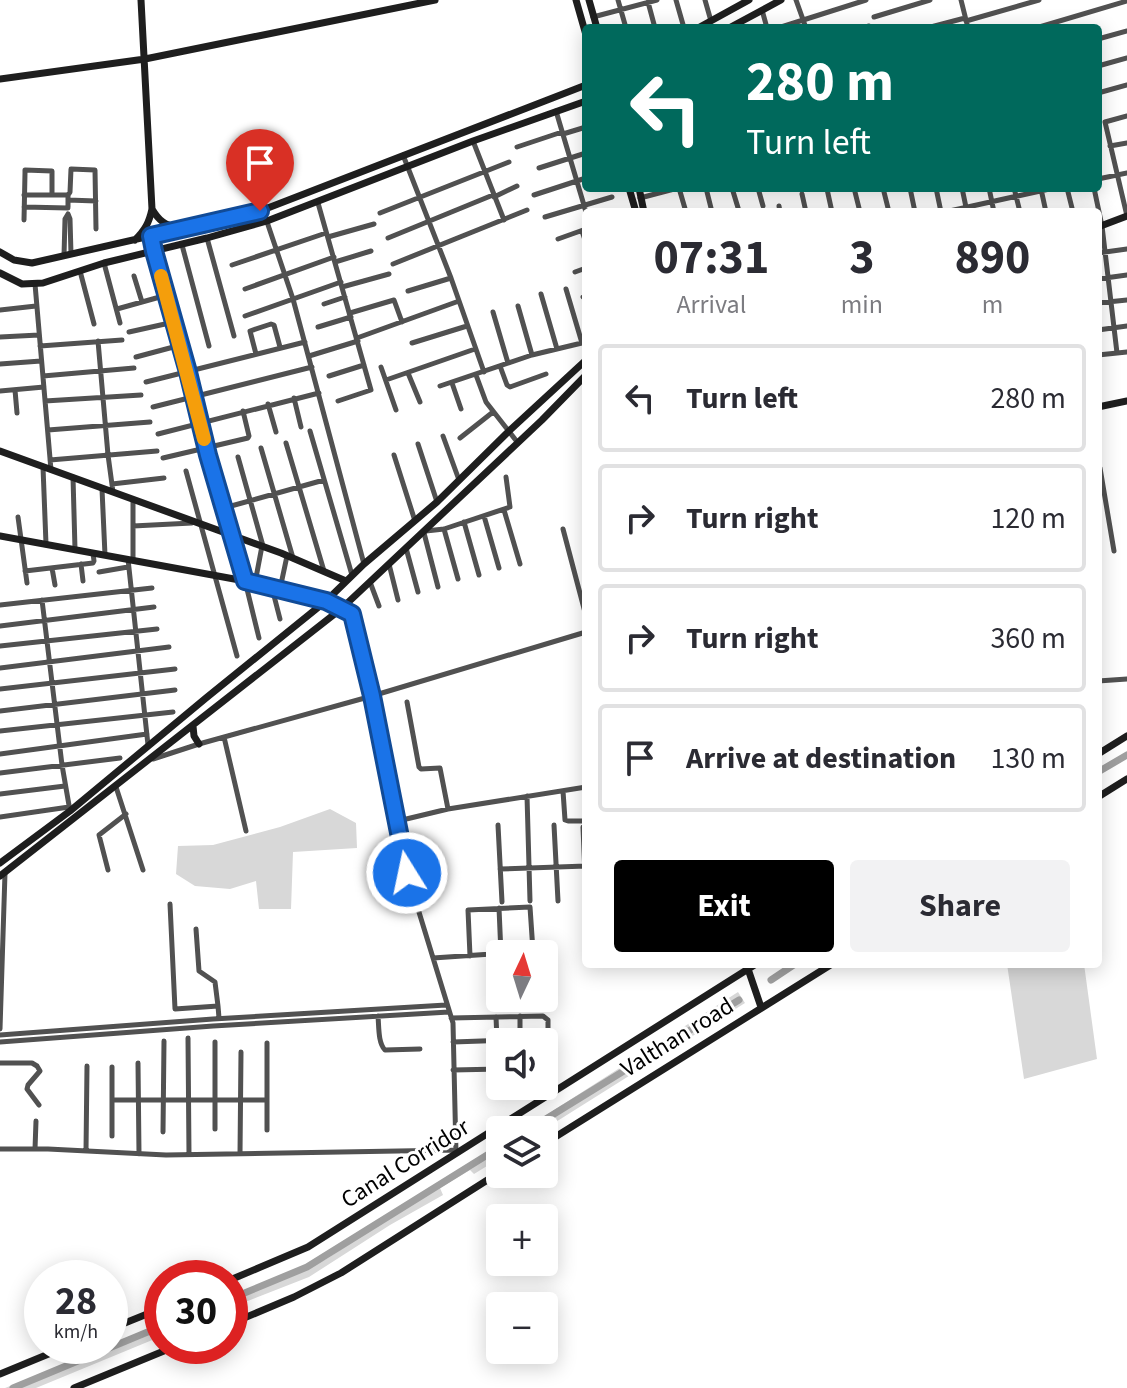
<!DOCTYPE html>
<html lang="en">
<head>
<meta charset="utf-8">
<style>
  body { margin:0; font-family:"Source Sans 3",sans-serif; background:#f2f2f3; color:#2b2b33; height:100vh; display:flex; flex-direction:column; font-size:30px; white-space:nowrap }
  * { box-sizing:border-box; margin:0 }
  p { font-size:26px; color:#7c7c81 }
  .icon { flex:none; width:44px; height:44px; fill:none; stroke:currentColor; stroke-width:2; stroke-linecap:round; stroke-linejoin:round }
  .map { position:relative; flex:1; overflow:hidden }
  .drawer { position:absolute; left:582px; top:208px; width:520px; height:760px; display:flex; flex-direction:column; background:#fff; border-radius:8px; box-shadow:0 4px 20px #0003 }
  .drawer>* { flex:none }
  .top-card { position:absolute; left:582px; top:24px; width:520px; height:168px; border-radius:8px; box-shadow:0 4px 20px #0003; background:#00695c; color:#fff; overflow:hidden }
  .needle { width:52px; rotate:4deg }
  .fabs { position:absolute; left:486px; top:940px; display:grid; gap:16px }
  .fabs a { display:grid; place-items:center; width:72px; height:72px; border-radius:8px; background:#fff; box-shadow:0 4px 20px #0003; font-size:40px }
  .speed { position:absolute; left:24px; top:1260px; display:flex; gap:16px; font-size:40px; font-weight:700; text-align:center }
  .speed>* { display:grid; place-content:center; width:104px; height:104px; border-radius:50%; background:#fff; box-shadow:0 4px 20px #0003; line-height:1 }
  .speed small { font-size:20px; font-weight:400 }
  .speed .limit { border:12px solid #d22; background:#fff; color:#111 }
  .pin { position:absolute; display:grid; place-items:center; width:68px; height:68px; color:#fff; margin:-82px -34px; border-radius:50% 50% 50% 0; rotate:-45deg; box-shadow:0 0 8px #0007 }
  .pin .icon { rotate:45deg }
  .me { position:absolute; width:88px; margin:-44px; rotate:350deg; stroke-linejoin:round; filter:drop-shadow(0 0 6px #0008) }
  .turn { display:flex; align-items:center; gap:28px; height:168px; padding:0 32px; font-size:36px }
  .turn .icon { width:104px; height:104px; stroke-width:2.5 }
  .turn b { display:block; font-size:56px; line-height:68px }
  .eta { display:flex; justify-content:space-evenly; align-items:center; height:136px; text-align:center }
  .eta b { font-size:48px; font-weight:700; line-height:56px }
  .button { display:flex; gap:16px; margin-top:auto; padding:16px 32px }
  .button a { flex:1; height:92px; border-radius:8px; background:#000; color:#fff; font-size:32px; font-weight:700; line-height:92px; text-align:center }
  .button a+a { background:#f2f2f3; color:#2b2b33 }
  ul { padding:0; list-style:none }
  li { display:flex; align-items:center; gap:24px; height:108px; margin:0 16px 12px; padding:0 16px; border:4px solid #e1e1e2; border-radius:8px }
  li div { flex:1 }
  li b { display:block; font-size:30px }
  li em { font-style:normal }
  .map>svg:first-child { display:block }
</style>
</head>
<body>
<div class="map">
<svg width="1127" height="1388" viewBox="0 0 1127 1388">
  <rect width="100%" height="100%" fill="#fff"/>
  <path fill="#d8d8d8" d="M330 809 356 823 357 848 293 852 291 909H259L256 881 230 889 195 886 176 874 178 846 213 845 280 827Z
    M1007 964H1084L1097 1059 1024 1079Z
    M738 992 745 1003 543 1130H523Z
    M500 1145V1158L474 1174 470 1170 440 1188 443 1195 390 1225 309 1277 230 1308V1300L308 1269 328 1258Z
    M162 1326V1336L36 1388H5Z"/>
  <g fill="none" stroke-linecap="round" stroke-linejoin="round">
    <path stroke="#9f9f9f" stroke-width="7" d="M1098 772 1127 755
      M771 980 795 964
      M528 1130 739 1000
      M230 1299 307 1267 500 1147
      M13 1388 162 1326"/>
    <path stroke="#515151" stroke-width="5" d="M618 0 626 28
      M676 0 684 28
      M705 0 711 21
      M796 0 806 28
      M961 0 968 28
      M648 2 655 28
      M762 10 767 28
      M593 17 657 0
      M874 17 930 0
      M966 21 1039 0
      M778 28 866 0
      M862 28 869 26
      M927 28 965 18
      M1036 28 1127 1
      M1098 39 1127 31
      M1098 66 1127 58
      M1098 93 1127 85
      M556 111 586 212
      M563 134 586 127
      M473 141 504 220
      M1110 146 1127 143
      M517 147 562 132
      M403 155 451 278 484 372
      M539 168 586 153
      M1098 179 1127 173
      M679 188 686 212
      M706 188 712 212
      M732 188 739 211
      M758 188 763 206
      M854 188 860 212
      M883 188 889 212
      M910 188 915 212
      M936 188 941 212
      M962 188 967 212
      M989 188 994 212
      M1014 188 1020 212
      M1067 188 1073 212
      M1094 188 1102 226 1117 353
      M827 189 832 212
      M1041 189 1046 212
      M802 194 806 212
      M52 195H68V207
      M68 195 70 192 71 169 95 170 96 229
      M534 195 586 178
      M494 197 517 186
      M640 198 678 188
      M68 200 96 201
      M318 203 371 390 338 401
      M779 206 780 212
      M24 207 68 208
      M263 210 293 299 364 564
      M754 211V212
      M945 212 1054 188
      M380 213 509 162
      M1127 216 1105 122 1127 116
      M545 217 612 197
      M24 220 25 173V170L52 171V195H24
      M582 231 586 243
      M151 236 208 455 245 581 259 638
      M328 237 374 224
      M207 238 234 336
      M388 238 493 195
      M558 239 586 229
      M182 245 209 346
      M1098 253 1127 249
      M64 256 65 219 68 214 70 219 71 254
      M335 262 371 251
      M104 263 120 323
      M393 264 527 210
      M232 265 326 233
      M80 271 94 324
      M575 272 586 268
      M134 276 142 302
      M1098 279 1127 275
      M35 284 51 470
      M342 287 389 274
      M245 289 334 257
      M566 289 582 343
      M408 291 451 278
      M541 294 557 349
      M583 297 586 296
      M1098 303 1127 300
      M324 304 345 297
      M518 306 532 355
      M117 309 167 295
      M0 310 36 306
      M493 312 508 363
      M350 313 394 300 402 322
      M245 316 341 282
      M318 327 351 317
      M1098 330 1127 326
      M129 332 174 322
      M0 337 39 335
      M357 338 459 301
      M98 341 108 455 113 492
      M412 343 467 326
      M40 346 122 340
      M256 354 250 331 271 324 274 325 280 347
      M1098 355 1127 352
      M309 356 358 341
      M136 357 181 345
      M0 364 41 361
      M500 366 507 385 510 387 546 374
      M381 367 396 410
      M408 373 420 402
      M476 375 486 402 518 443
      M43 376 134 368
      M329 376 364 365
      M386 380 475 349
      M146 382 305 342
      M452 383 461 409
      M440 386 532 355 586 342
      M15 390 17 413
      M0 391 44 387
      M294 398 301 427
      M45 401 141 395
      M268 404 276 432
      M153 407 312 367
      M48 430 150 422
      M310 431 352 575
      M158 434 319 393
      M443 436 459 480
      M460 438 493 412
      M286 443 324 571
      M418 444 437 502
      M261 448 293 558
      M394 455 415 521
      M238 457 263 546
      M163 458 248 438 249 436 243 411
      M50 460 157 451
      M43 467 46 544
      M1100 468 1114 551
      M186 471 237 656
      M73 477 75 549
      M112 484 164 478
      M102 489 105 555
      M133 500V560
      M224 508 324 480
      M504 510 520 564
      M484 516 499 568
      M18 517 27 583
      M464 522 479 575
      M133 526 192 523
      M444 529 458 579
      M563 529 586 616
      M426 531 444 529 510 507 506 477
      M424 533 438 587
      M406 548 418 592
      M128 559 148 745
      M81 564 83 581
      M389 564 398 600
      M52 568 55 585
      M25 571 93 563 94 561 93 553
      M99 572 128 567
      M370 582 379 606
      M255 583 262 546
      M272 588 280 619
      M280 589 287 556
      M42 600 62 765 70 811
      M0 605 152 588
      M341 609 352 614 372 696 407 873 453 1023 456 1153
      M0 626 154 607
      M0 646 157 629
      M0 668 169 647
      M1098 681 1127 679
      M0 689 175 669
      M407 702 419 767 421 769 440 768 448 809
      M0 711 175 690
      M0 731 173 712
      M224 737 246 831
      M0 754 147 734
      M153 759 199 744 372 696 586 632
      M0 773 120 758
      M116 787 143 870
      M563 791 565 820 568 821H586
      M0 794 65 786
      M527 796 530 901
      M0 817 69 807
      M398 821 448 809 586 787
      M498 825 502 902
      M554 825 558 901
      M583 827 586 899
      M500 869 586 866
      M108 870 99 835 126 814
      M170 904 175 1009 218 1006 219 1018
      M499 908 501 954
      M196 929 199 971 215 982 218 1006
      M470 956 468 910 530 907 533 951
      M433 958 548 950
      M378 1016C379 1027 378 1043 385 1050L420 1049
      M520 1016V1039
      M496 1017 497 1040
      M451 1018 543 1016 548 1020V1034L542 1039 453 1042
      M0 1029 5 873
      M0 1035 213 1019 446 1005
      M188 1038 189 1155
      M0 1042 213 1026 449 1012
      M267 1043V1130
      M0 1063H32L37 1066 40 1071 28 1085 27 1089 39 1105
      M138 1063 139 1154
      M453 1070 500 1069
      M112 1100H267
      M215 1129V1042
      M163 1132 164 1041
      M112 1136V1067
      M0 1149H48L166 1155 456 1150
      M35 1149 36 1121
      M86 1151 87 1066
      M240 1154 241 1052"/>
    <path stroke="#1e1e1e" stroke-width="7" d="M576 0 586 35
      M589 0 597 28
      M698 28 749 0
      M729 28 781 0
      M0 79 145 59 435 0
      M629 188 636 212
      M639 188 644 212
      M152 209C159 221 165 225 178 228
      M1098 227 1127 216
      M135 240C145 230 149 223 152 209L141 0
      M0 252 14 260 32 263 260 211 586 85
      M0 273 22 284 43 283 104 263 207 238 267 221 473 141 586 101
      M1098 407 1127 401
      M0 451 281 553 346 581
      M0 536 245 581 326 601 341 609
      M193 726 194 736 199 744
      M1098 754 1127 736
      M1098 797 1127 779
      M0 863 70 811 206 698 326 601 364 564 437 502 509 431 586 360
      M0 876 341 609 542 420 586 375
      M747 966 761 1007
      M544 1144 832 964
      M230 1280 308 1247 756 964
      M230 1324 294 1297 341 1273 500 1172
      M110 1329 162 1308
      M0 1374 68 1346
      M74 1388 176 1346"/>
  </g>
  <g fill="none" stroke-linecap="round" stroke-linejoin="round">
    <defs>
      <path id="route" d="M260 211 151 236 154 251 188 372 208 455 245 581 326 601 352 614 372 696 407 873"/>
    </defs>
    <use href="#route" stroke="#114b97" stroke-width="20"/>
    <use href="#route" stroke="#1a73e8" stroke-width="14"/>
    <path stroke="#f59e0b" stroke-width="14" d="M161 276 204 439"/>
  </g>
  <g text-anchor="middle" stroke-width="6" stroke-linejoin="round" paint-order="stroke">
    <g font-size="24" fill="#000" stroke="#fff">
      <text transform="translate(677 1037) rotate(-32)" y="8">Valthan road</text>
      <text transform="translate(405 1163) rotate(-32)" y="8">Canal Corridor</text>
    </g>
  </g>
</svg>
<div class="fabs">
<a><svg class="needle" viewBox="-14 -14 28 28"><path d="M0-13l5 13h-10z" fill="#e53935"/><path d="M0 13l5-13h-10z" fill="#7c7c81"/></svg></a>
<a><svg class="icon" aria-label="sound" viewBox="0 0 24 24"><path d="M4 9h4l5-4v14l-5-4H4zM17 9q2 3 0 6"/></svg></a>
<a><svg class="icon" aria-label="layers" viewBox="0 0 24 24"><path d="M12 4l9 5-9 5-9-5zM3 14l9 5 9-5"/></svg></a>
<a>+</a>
<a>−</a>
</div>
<div class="speed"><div>28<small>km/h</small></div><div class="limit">30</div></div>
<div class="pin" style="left:260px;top:211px;background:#d93025"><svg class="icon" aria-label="arrive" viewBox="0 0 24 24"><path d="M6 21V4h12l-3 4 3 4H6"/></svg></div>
<svg class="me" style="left:407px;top:873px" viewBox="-20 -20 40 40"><circle r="17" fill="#1a73e8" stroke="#fff" stroke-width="3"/><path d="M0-11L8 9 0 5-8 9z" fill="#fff"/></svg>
<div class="top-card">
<div class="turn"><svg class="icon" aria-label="left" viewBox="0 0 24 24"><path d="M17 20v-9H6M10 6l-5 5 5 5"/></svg><div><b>280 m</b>Turn left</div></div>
</div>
<section class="drawer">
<div class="eta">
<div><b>07:31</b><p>Arrival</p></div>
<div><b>3</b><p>min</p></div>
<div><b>890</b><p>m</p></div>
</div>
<ul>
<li><svg class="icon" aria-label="left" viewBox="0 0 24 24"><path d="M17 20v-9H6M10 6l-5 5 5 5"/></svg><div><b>Turn left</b></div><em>280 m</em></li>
<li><svg class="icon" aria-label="right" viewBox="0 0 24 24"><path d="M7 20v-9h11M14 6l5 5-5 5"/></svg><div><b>Turn right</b></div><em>120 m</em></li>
<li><svg class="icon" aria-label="right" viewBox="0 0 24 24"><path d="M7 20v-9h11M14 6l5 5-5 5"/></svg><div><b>Turn right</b></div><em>360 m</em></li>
<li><svg class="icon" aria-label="arrive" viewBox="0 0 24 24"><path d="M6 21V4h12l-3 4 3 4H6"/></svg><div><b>Arrive at destination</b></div><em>130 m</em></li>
</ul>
<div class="button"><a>Exit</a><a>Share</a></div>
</section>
</div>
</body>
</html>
